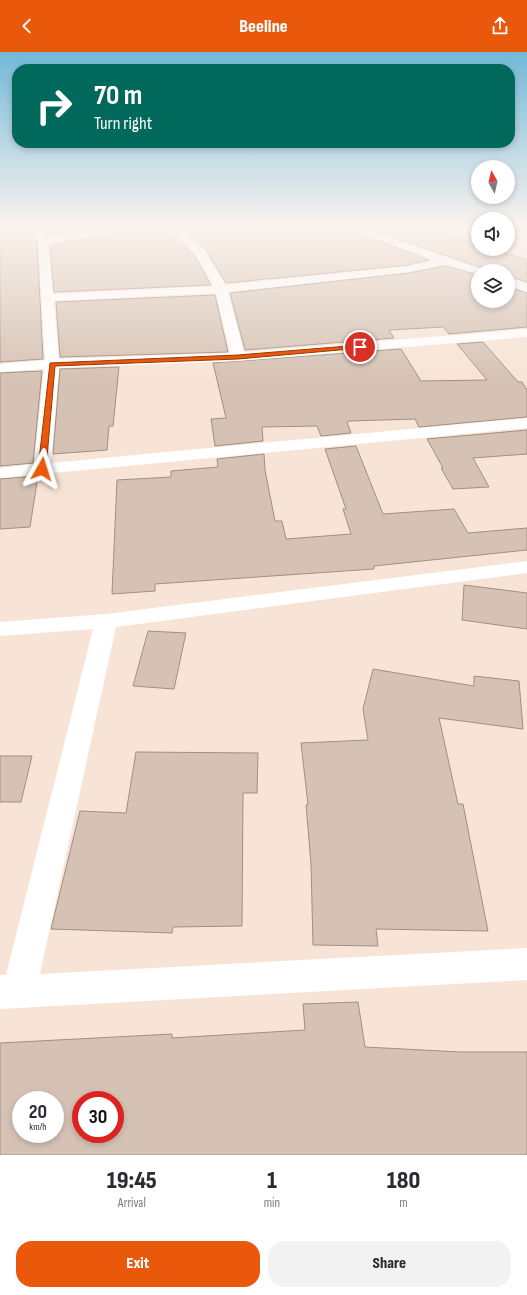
<!DOCTYPE html>
<html lang="en">
<head>
<meta charset="utf-8">
<style>
  body { margin:0; font-family:"Sofia Sans Condensed",sans-serif; background:#f2f2f3; color:#2b2b33; height:100vh; display:flex; flex-direction:column; font-size:15px; white-space:nowrap }
  * { box-sizing:border-box; margin:0 }
  p { font-size:13px; color:#7c7c81 }
  .icon { flex:none; width:22px; height:22px; fill:none; stroke:currentColor; stroke-width:2; stroke-linecap:round; stroke-linejoin:round }
  .map { position:relative; height:1103px; overflow:hidden }
  .panel { display:flex; flex-direction:column; background:#fff; flex:1 }
  .panel>* { flex:none }
  .banner { position:absolute; left:12px; top:12px; width:503px; height:84px; border-radius:16px; box-shadow:0 2px 6px #0003; background:#00695c; color:#fff; overflow:hidden }
  .needle { width:26px; rotate:352deg }
  .fabs { position:absolute; left:471px; top:108px; display:grid; gap:8px }
  .fabs a { display:grid; place-items:center; width:44px; height:44px; border-radius:50%; background:#fff; box-shadow:0 2px 6px #0003; font-size:20px }
  .speed { position:absolute; left:12px; top:1039px; display:flex; gap:8px; font-size:20px; font-weight:700; text-align:center }
  .speed>* { display:grid; place-content:center; width:52px; height:52px; border-radius:50%; background:#fff; box-shadow:0 2px 6px #0003; line-height:1 }
  .speed small { font-size:10px; font-weight:400 }
  .speed .limit { border:6px solid #d22; background:#fff; color:#111 }
  .pin { position:absolute; display:grid; place-items:center; width:34px; height:34px; color:#fff; margin:-17px; border:2px solid #fff; border-radius:50%; box-shadow:0 1px 4px #0007 }
  .me { position:absolute; width:44px; margin:-22px; rotate:6deg; stroke-linejoin:round; filter:drop-shadow(0 0 3px #0008) }
  .turn { display:flex; align-items:center; gap:14px; height:84px; padding:0 16px; font-size:18px }
  .turn .icon { width:52px; height:52px; stroke-width:2.5 }
  .turn b { display:block; font-size:28px; line-height:34px }
  .eta { display:flex; justify-content:space-evenly; align-items:center; height:68px; text-align:center }
  .eta b { font-size:24px; font-weight:800; line-height:28px }
  .action { display:flex; gap:8px; margin-top:auto; padding:8px 16px }
  .action a { flex:1; height:46px; border-radius:16px; background:#ea580c; color:#fff; font-size:16px; font-weight:800; line-height:46px; text-align:center }
  .action a+a { background:#f2f2f3; color:#2b2b33 }
  header { display:flex; justify-content:space-between; align-items:center; height:52px; padding:0 16px; background:#ea580c; color:#fff; font-size:18px; font-weight:800 }
  .map>svg:first-child { display:block }
</style>
</head>
<body>
<header><svg class="icon" aria-label="back" viewBox="0 0 24 24"><path d="M15 5l-7 7 7 7"/></svg>Beeline<svg class="icon" aria-label="share" viewBox="0 0 24 24"><path d="M12 15V3M7 8l5-5 5 5M5 13v7h14v-7"/></svg></header>
<div class="map">
<svg width="527" height="1103" viewBox="0 0 527 1103">
  <rect width="100%" height="100%" fill="#f7e4d6"/>
  <path fill="#d5c2b4" stroke="#a08f82" fill-rule="evenodd" d="M0 173H29L37 190 43 307 0 310Z
    M42 173H109L47 184Z
    M143 173H164L195 204 211 233 54 240 50 193 137 177Z
    M178 173H336L429 208 409 213 226 231 206 198Z
    M357 173H417L478 193V197H492L527 208V230L508 224V219H486L482 216Z
    M445 214 478 223V249H508V235L527 241V275L449 282 443 275 389 278 394 286 245 298 230 241 409 221Z
    M215 243 228 300 60 305 56 250Z
    M483 290 518 330H522L527 338V365L419 375 415 367 350 369 347 370 351 381 321 384 317 374 262 375 263 389 215 394 211 367 226 366 213 311 401 297 421 329 487 328 457 292Z
    M119 315 113 374H109L107 398 53 402 60 317Z
    M42 319 33 411 0 414V321Z
    M527 378V402L473 406 489 435 453 437 441 416H443L427 387Z
    M356 394 383 462 454 457 468 481 527 476V498L374 514V517L155 532V539L112 542 117 428 171 425V419L218 415 217 407 264 402 265 418 275 469H282L286 487 351 482 343 457H346L325 397Z
    M38 424 30 475 0 477V427Z
    M464 533 527 541V577L462 568Z
    M148 579 186 581 174 637 133 634Z
    M373 617 474 634V624L519 629 523 677 439 666 458 752H463L488 879 376 877 378 894 313 893 311 812 306 753H308L301 691 368 688 363 657Z
    M136 700 258 701 257 741H243L242 874 173 875 172 881 51 877 80 759 126 761Z
    M0 704H32L21 750H0Z
    M358 950 365 995 461 1000H527V1103H0V991L172 982V986L305 978 303 952ZM21 1048H55V1082H21ZM81 1048H115V1082H81Z"/>
  <g fill="none" stroke-linecap="round" stroke-linejoin="round">
    <path fill="#fff" fill-rule="evenodd" d="M30 173H40L46 186 119 173H142L137 176 48 192 53 242 213 234 196 203 165 173H176L205 199 225 233 409 214 434 208 337 173H352L482 217 484 219H478V222L445 212 409 220 228 240 244 300 527 277V285L238 309 59 316 51 411 527 366V376L0 426V416L34 412 44 317 0 320V312L45 308 38 190ZM216 241 230 301 59 307 54 249Z
      M508 225 527 232V240L508 233Z
      M527 509V521L116 575 40 922 527 896V928L0 957V923H6L93 577 0 584V570L106 562Z"/>
  </g>
  <linearGradient id="sky" x2="0" y2="1"><stop stop-color="#73b8d8"/><stop offset="0.53" stop-color="#fbf3ed"/><stop offset="1" stop-color="#fbf3ed" stop-opacity="0"/></linearGradient>
  <rect width="527" height="328" fill="url(#sky)"/>
  <path fill="#ea580c" stroke="#983908" d="M360 293 362 296 238 307 55 314 46 417 42 420 38 417 50 311 238 303Z"/>
</svg>
<div class="fabs">
<a><svg class="needle" viewBox="-14 -14 28 28"><path d="M0-13l5 13h-10z" fill="#e53935"/><path d="M0 13l5-13h-10z" fill="#7c7c81"/></svg></a>
<a><svg class="icon" aria-label="sound" viewBox="0 0 24 24"><path d="M4 9h4l5-4v14l-5-4H4zM17 9q2 3 0 6"/></svg></a>
<a><svg class="icon" aria-label="layers" viewBox="0 0 24 24"><path d="M12 4l9 5-9 5-9-5zM3 14l9 5 9-5"/></svg></a>
</div>
<div class="speed"><div>20<small>km/h</small></div><div class="limit">30</div></div>
<div class="pin" style="left:360px;top:295px;background:#d93025"><svg class="icon" aria-label="arrive" viewBox="0 0 24 24"><path d="M6 21V4h12l-3 4 3 4H6"/></svg></div>
<svg class="me" style="left:42px;top:417px" viewBox="-20 -20 40 40"><path d="M0-17L14 15 0 8-14 15z" fill="#ea580c" stroke="#fff" stroke-width="4"/></svg>
<div class="banner">
<div class="turn"><svg class="icon" aria-label="right" viewBox="0 0 24 24"><path d="M7 20v-9h11M14 6l5 5-5 5"/></svg><div><b>70 m</b>Turn right</div></div>
</div>
</div>
<section class="panel">
<div class="eta">
<div><b>19:45</b><p>Arrival</p></div>
<div><b>1</b><p>min</p></div>
<div><b>180</b><p>m</p></div>
</div>
<div class="action"><a>Exit</a><a>Share</a></div>
</section>
</body>
</html>
